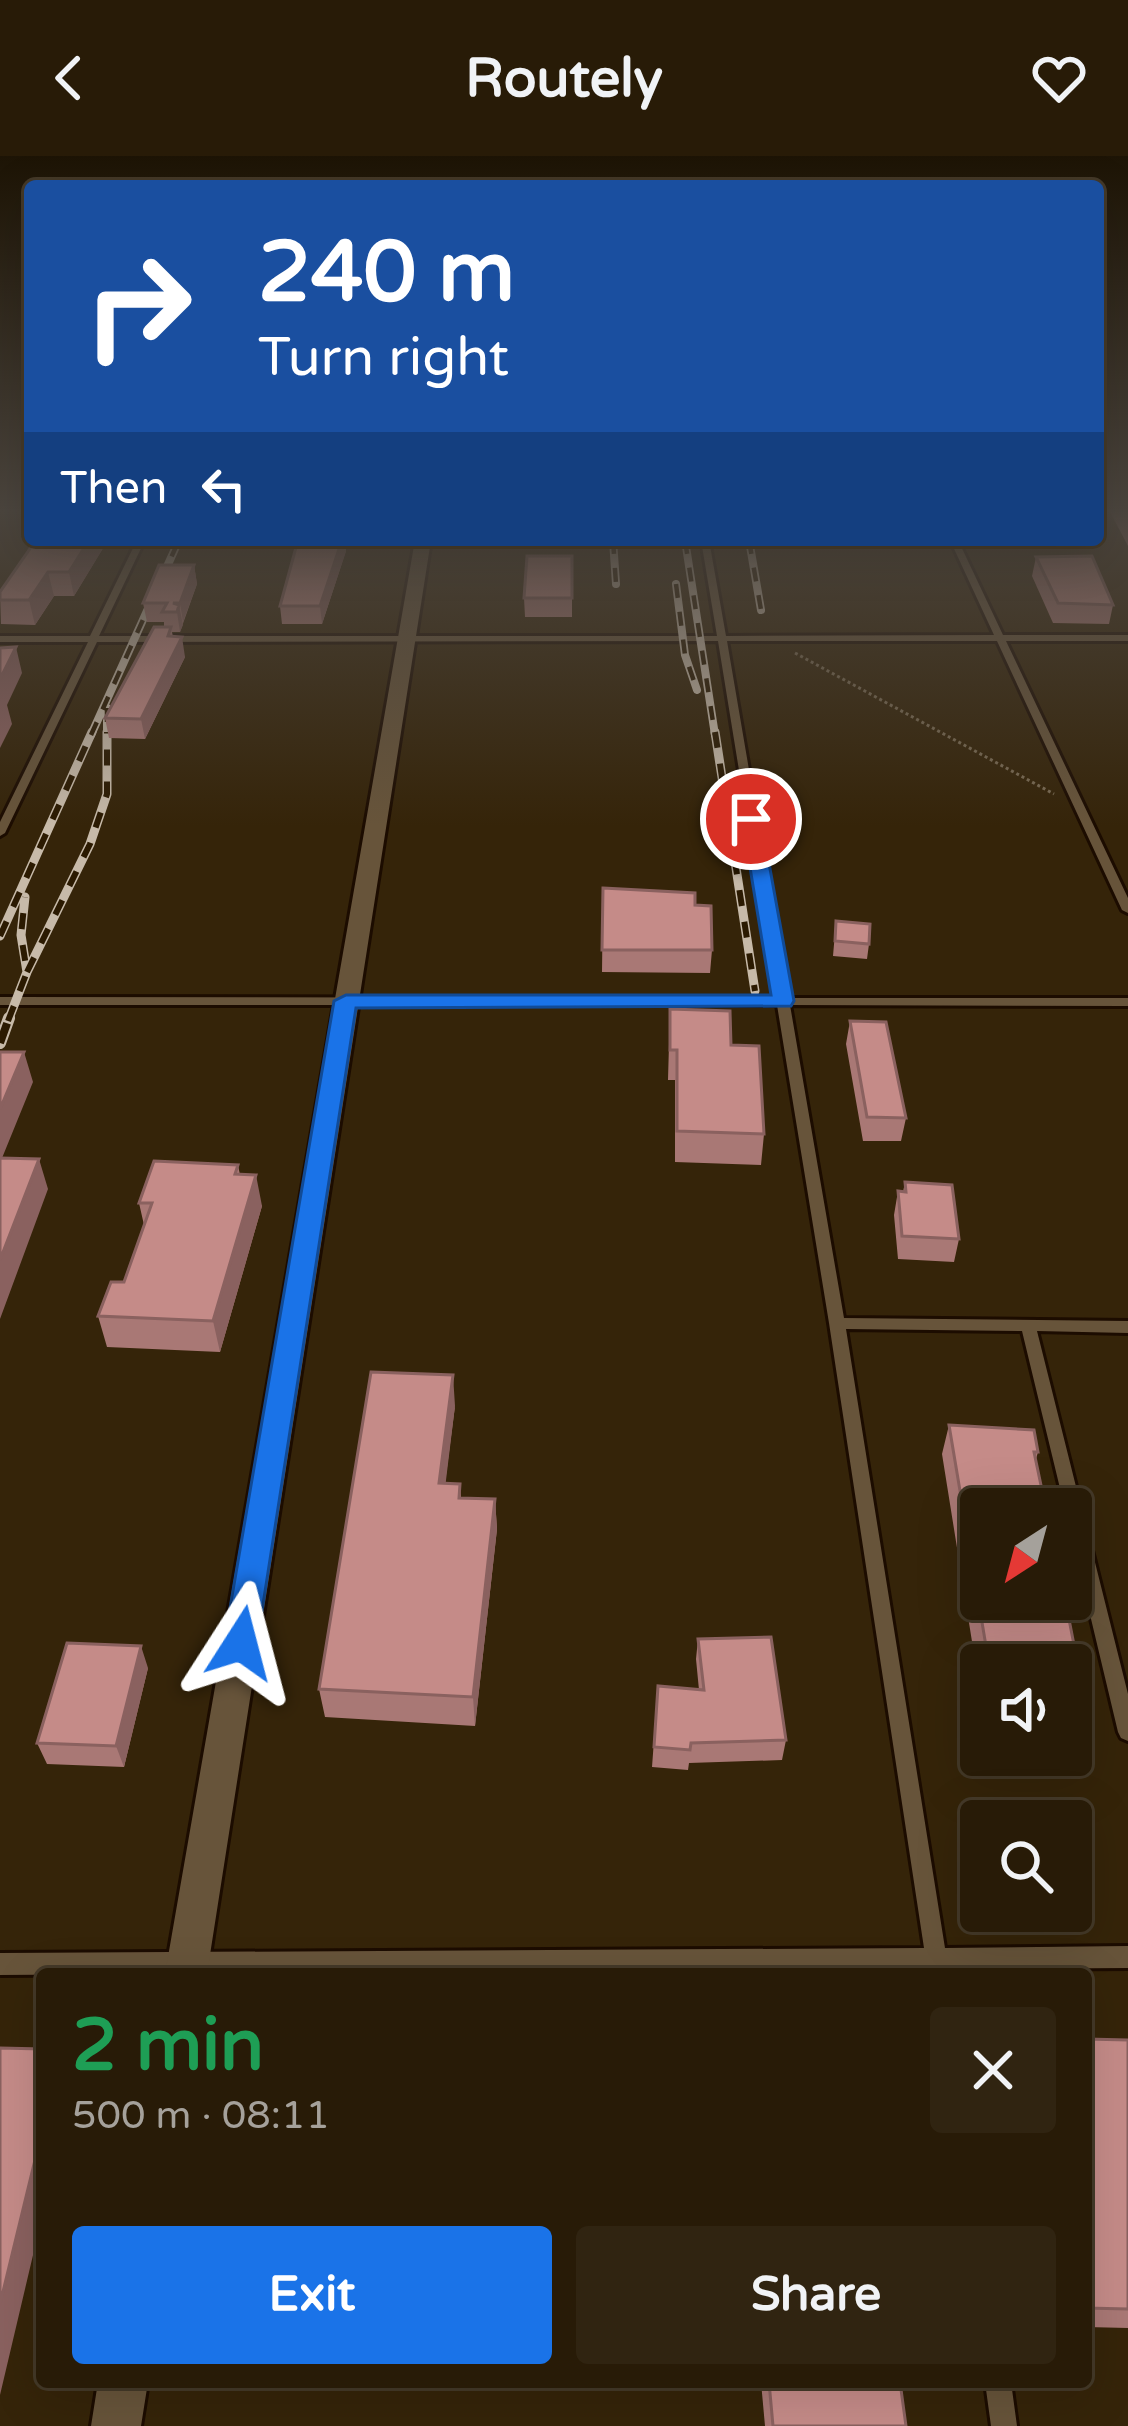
<!DOCTYPE html>
<html lang="en">
<head>
<meta charset="utf-8">
<style>
  body { margin:0; font-family:"Varela Round",sans-serif; background:#302411; color:#f1f3f6; height:100vh; display:flex; flex-direction:column; font-size:45px; white-space:nowrap }
  * { box-sizing:border-box; margin:0 }
  p { font-size:39px; color:#a5a19b }
  .icon { flex:none; width:66px; height:66px; fill:none; stroke:currentColor; stroke-width:2; stroke-linecap:round; stroke-linejoin:round }
  .map { position:relative; flex:1; overflow:hidden }
  .drawer { position:absolute; left:36px; top:1812px; width:1056px; height:420px; display:flex; flex-direction:column; background:#281b07; border-radius:12px; box-shadow:0 12px 48px #0002,0 0 0 3px #443928 }
  .drawer>* { flex:none }
  .banner { position:absolute; left:24px; top:24px; width:1080px; height:366px; border-radius:12px; box-shadow:0 12px 48px #0002,0 0 0 3px #443928; background:#1a4fa0; color:#fff; overflow:hidden }
  .needle { width:78px; rotate:216deg }
  .buttons { position:absolute; left:960px; top:1332px; display:grid; gap:24px }
  .buttons a { display:grid; place-items:center; width:132px; height:132px; border-radius:12px; background:#281b07; box-shadow:0 12px 48px #0002,0 0 0 3px #443928; font-size:60px }
  .pin { position:absolute; display:grid; place-items:center; width:102px; height:102px; color:#fff; margin:-51px; border:6px solid #fff; border-radius:50%; box-shadow:0 3px 12px #0007 }
  .me { position:absolute; width:132px; margin:-66px; rotate:9deg; stroke-linejoin:round; filter:drop-shadow(0 0 9px #0008) }
  .turn { display:flex; align-items:center; gap:42px; height:252px; padding:0 36px; font-size:54px }
  .turn .icon { width:156px; height:156px; stroke-width:2.5 }
  .turn b { display:block; font-size:84px; line-height:102px }
  .then { display:flex; align-items:center; height:114px; padding:0 36px; background:#0003; gap:24px; font-size:45px }
  .round { display:grid; place-items:center; flex:none; width:126px; height:126px; border-radius:12px; background:#302411 }
  .summary { display:flex; align-items:center; justify-content:space-between; height:204px; padding:0 36px }
  h1 { font-size:72px; font-weight:800; line-height:90px; color:#1e9e55 }
  .primary-button { display:flex; gap:24px; margin-top:auto; padding:24px 36px }
  .primary-button a { flex:1; height:138px; border-radius:12px; background:#1a73e8; color:#fff; font-size:48px; font-weight:800; line-height:138px; text-align:center }
  .primary-button a+a { background:#302411; color:#f1f3f6 }
  header { display:flex; justify-content:space-between; align-items:center; height:156px; padding:0 36px; background:#281b07; font-size:54px; font-weight:800 }
  .map>svg:first-child { display:block }
</style>
</head>
<body>
<header><svg class="icon" aria-label="back" viewBox="0 0 24 24"><path d="M15 5l-7 7 7 7"/></svg>Routely<svg class="icon" aria-label="heart" viewBox="0 0 24 24"><path d="M12 20l-8-8c-3-5 5-10 8-4 3-6 11-1 8 4z"/></svg></header>
<div class="map">
<svg width="1128" height="2270" viewBox="0 0 1128 2270">
  <rect width="100%" height="100%" fill="#352409"/>
  <g fill="none" stroke-linecap="round" stroke-linejoin="round">
    <defs>
      <path id="service" d="M137 384H145L99 480H717L701 384H709L726 480 994 479 950 384H958L1003 479H1128V485H1006L1128 742V757L1122 754 997 485H727L788 842H1128V850L790 849 844 1162 1128 1165V1177L1037 1175 1128 1538V1585L1121 1582 1118 1576 1071 1379V1353H1065L1022 1175 846 1173 945 1792 1128 1790V1812L949 1813 950 1818H928V1813L0 1819V1797L924 1792 829 1167 777 849H0V841L776 842 718 485 97 486 5 677 0 680V666L88 486H0V480H90Z
        M985 2226H1011L1017 2270H991Z"/>
      <path id="minor" d="M415 384H431L207 1818H165Z
        M98 2226H148L141 2270H91Z"/>
    </defs>
    <use href="#service" stroke="#1c0c00" stroke-width="6"/>
    <use href="#minor" stroke="#1c0c00" stroke-width="6"/>
    <path stroke="#796a53" stroke-width="3" stroke-dasharray="3 3" stroke-linecap="butt" d="M795 497 1054 638"/>
    <use href="#service" fill="#67543a" fill-rule="evenodd"/>
    <use href="#minor" fill="#67543a" fill-rule="evenodd"/>
    <defs>
      <path id="rail-far2" d="M613 384 616 428
        M685 384 715 579
        M749 384 761 454
        M676 428 685 499 697 534
        M107 552V579
        M91 579 179 384"/>
      <path id="rail-far1" d="M715 576 755 835
        M0 780 92 576
        M27 816 90 688 107 638V576
        M8 865 27 816 21 779 25 741"/>
      <path id="rail" d="M0 887 9 862"/>
    </defs>
    <use href="#rail-far2" stroke="#c7baa9" stroke-width="8"/>
    <use href="#rail-far1" stroke="#c7baa9" stroke-width="9"/>
    <use href="#rail" stroke="#c7baa9" stroke-width="12"/>
    <use href="#rail-far2" stroke="#2b1a01" stroke-width="4.5" stroke-dasharray="14" stroke-linecap="butt"/>
    <use href="#rail-far1" stroke="#2b1a01" stroke-width="6" stroke-dasharray="16" stroke-linecap="butt"/>
    <use href="#rail" stroke="#2b1a01" stroke-width="8" stroke-dasharray="21" stroke-linecap="butt"/>
  </g>
  <path fill="#a97875" d="M1108 352H1128V390Z
    M108 384 74 440H54L35 469 1 468 0 436Z
    M298 384H345L346 395 322 468H282L280 450Z
    M572 400V461H525L524 442Z
    M1036 401 1113 449 1109 468 1053 467 1032 420Z
    M194 409 197 428 180 476H172L173 481 185 501 145 583 109 582 105 562 164 471V466H147L143 447Z
    M603 732 695 749 712 794 710 817 602 816Z
    M836 765 869 788 867 803 833 800Z
    M670 853 731 889 764 978 761 1009 675 1006V924H668Z
    M850 865 906 962 901 985H863L846 888Z
    M238 1009 240 1019 262 1050 220 1196 107 1191 98 1160 124 1126 144 1069 139 1047Z
    M905 1026 959 1083 954 1106 898 1103 894 1059 898 1035 903 1036Z
    M455 1250 445 1327 460 1328 461 1342 495 1343 497 1373 475 1570 325 1561 319 1533Z
    M949 1269 1038 1296 1036 1303 1076 1499 1071 1512V1509H981V1524L978 1523 942 1298Z
    M698 1483 786 1584 782 1604 689 1607 688 1614 652 1611 658 1530 699 1534 696 1503Z
    M148 1512 124 1611 47 1608 37 1587Z
    M1086 1883 1128 1884V2172L1086 2171Z
    M761 2226H900L906 2270H765Z"/>
  <path fill="#8a615f" d="M89 384H108L74 440 69 416Z
    M342 384H345L346 395 322 468 320 450Z
    M194 409 197 428 183 466 180 447Z
    M48 416 54 440 35 469 29 444Z
    M179 449 183 469 180 476 177 456Z
    M182 481 185 501 145 583 141 563Z
    M16 491 22 517 7 549 12 568 0 592V523Z
    M24 896 33 926 0 1007V953Z
    M39 1003 48 1033 0 1163V1104Z
    M256 1019 262 1050 220 1196 213 1165Z
    M453 1219 455 1250 442 1357 439 1327Z
    M495 1343 497 1373 475 1570 473 1541Z
    M141 1490 148 1512 124 1611 116 1590Z
    M42 1975V2061L0 2239V2148Z"/>
  <path fill="#c58b88" stroke="#8a615f" stroke-width="3" d="M36 384H89L69 416H48L29 444H0V436Z
    M298 384H342L320 450H280Z
    M527 400H572V442H524Z
    M1092 400 1113 449 1058 447 1036 401Z
    M159 409H194L180 447H173L179 449 177 456H162L167 447H143Z
    M154 471H171L168 480 182 481 141 563 105 562Z
    M16 491 0 523V492Z
    M603 732 695 737V749L711 750 712 794H602Z
    M836 765 870 768 869 788 835 785Z
    M670 853 730 855 731 889 759 890 764 978 677 975V894H670Z
    M850 865 886 866 906 962 867 961Z
    M0 896H24L0 953Z
    M0 1002 39 1003 0 1104Z
    M154 1005 238 1009 235 1018 256 1019 213 1165 98 1160 111 1126H124L152 1047H139Z
    M905 1026 952 1029 959 1083 902 1080 898 1035 906 1036Z
    M371 1216 453 1219 439 1327 460 1328 459 1342 495 1343 473 1541 319 1533Z
    M949 1269 1034 1274 1038 1296H1034L1046 1353H981V1443H1065L1076 1499 987 1496Z
    M771 1481 786 1584 691 1587 690 1594 654 1591 658 1530 704 1534 698 1483Z
    M67 1487 141 1490 116 1590 37 1587Z
    M1086 1883 1128 1884V2153L1086 2152Z
    M0 1892 42 1893V1975L0 2148Z
    M769 2226H900L906 2270H773Z"/>
  <linearGradient id="sky" x2="0" y2="1"><stop stop-color="#1d1405"/><stop offset="0.53" stop-color="#4b453e"/><stop offset="1" stop-color="#4b453e" stop-opacity="0"/></linearGradient>
  <rect width="1128" height="670" fill="url(#sky)"/>
  <path fill="#1a73e8" stroke="#114b97" stroke-width="3" d="M751 657 761 663 794 845 791 850 356 852 257 1487 252 1497 241 1501 229 1497 224 1487 334 845 346 839H771L742 663Z"/>
</svg>
<div class="buttons">
<a><svg class="needle" viewBox="-14 -14 28 28"><path d="M0-13l5 13h-10z" fill="#e53935"/><path d="M0 13l5-13h-10z" fill="#a5a19b"/></svg></a>
<a><svg class="icon" aria-label="sound" viewBox="0 0 24 24"><path d="M4 9h4l5-4v14l-5-4H4zM17 9q2 3 0 6"/></svg></a>
<a><svg class="icon" aria-label="search" viewBox="0 0 24 24"><circle cx="10" cy="10" r="6"/><path d="M15 15l6 6"/></svg></a>
</div>
<div class="pin" style="left:751px;top:663px;background:#d93025"><svg class="icon" aria-label="arrive" viewBox="0 0 24 24"><path d="M6 21V4h12l-3 4 3 4H6"/></svg></div>
<svg class="me" style="left:241px;top:1487px" viewBox="-20 -20 40 40"><path d="M0-17L14 15 0 8-14 15z" fill="#1a73e8" stroke="#fff" stroke-width="4"/></svg>
<div class="banner">
<div class="turn"><svg class="icon" aria-label="right" viewBox="0 0 24 24"><path d="M7 20v-9h11M14 6l5 5-5 5"/></svg><div><b>240 m</b>Turn right</div></div>
<div class="then">Then<svg class="icon" aria-label="left" viewBox="0 0 24 24"><path d="M17 20v-9H6M10 6l-5 5 5 5"/></svg></div>
</div>
<section class="drawer">
<div class="summary"><div><h1>2 min</h1><p>500 m · 08:11</p></div><a class="round"><svg class="icon" aria-label="close" viewBox="0 0 24 24"><path d="M6 6l12 12M18 6L6 18"/></svg></a></div>
<div class="primary-button"><a>Exit</a><a>Share</a></div>
</section>
</div>
</body>
</html>
